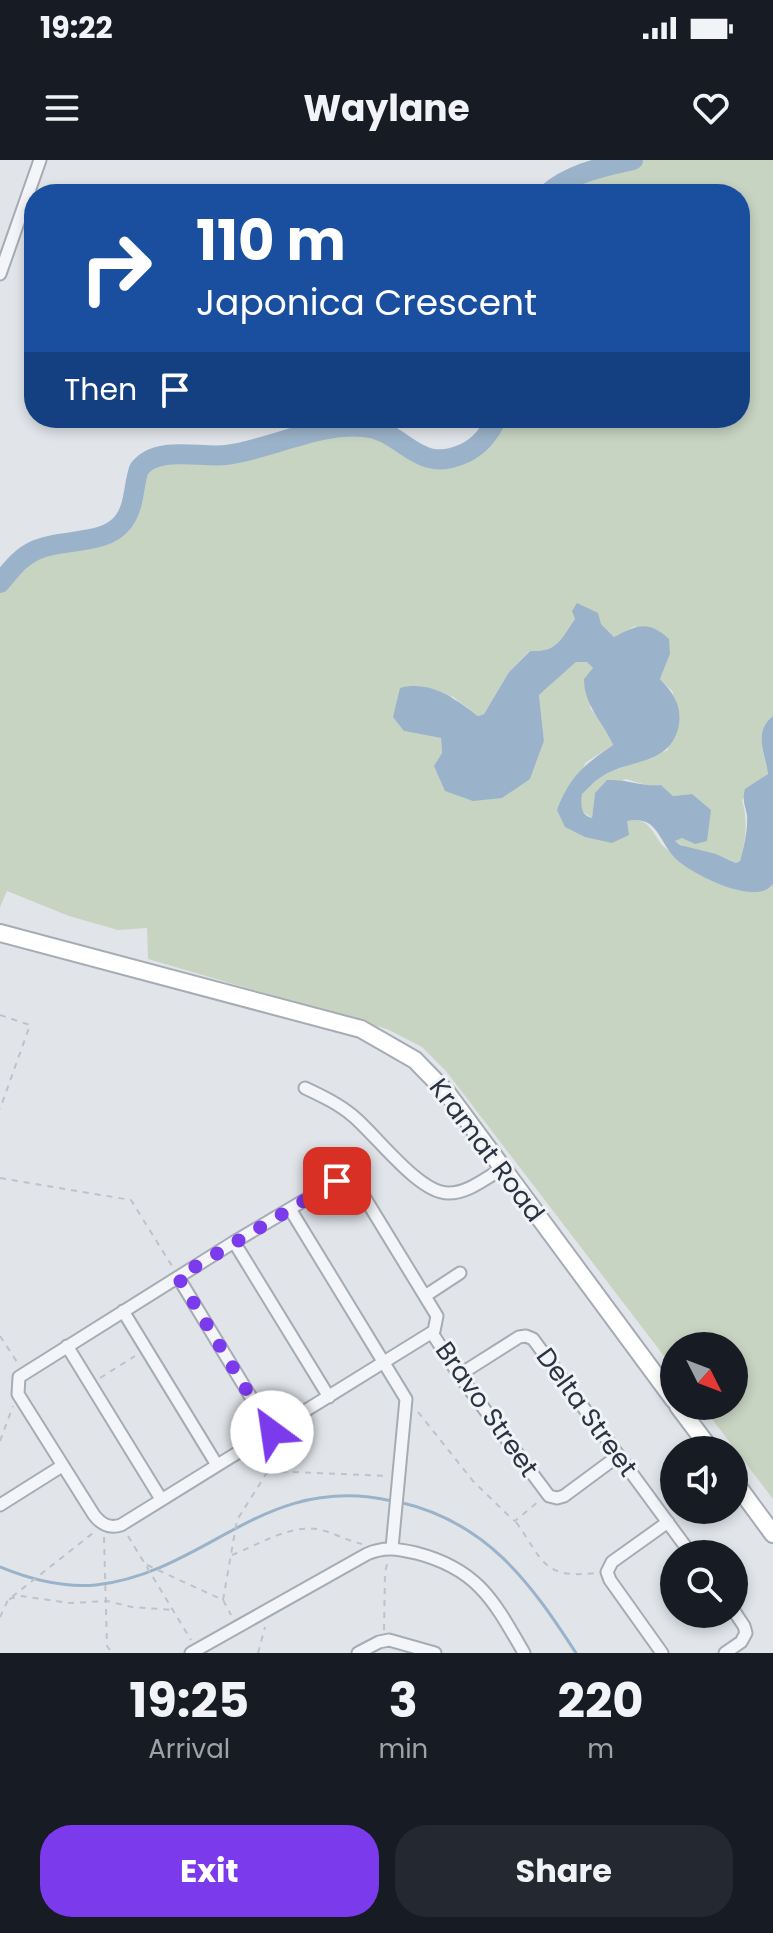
<!DOCTYPE html>
<html lang="en">
<head>
<meta charset="utf-8">
<style>
  body { margin:0; font-family:Poppins,sans-serif; background:#242831; color:#f1f3f6; height:100vh; display:flex; flex-direction:column; font-size:30px; white-space:nowrap }
  * { box-sizing:border-box; margin:0 }
  p { font-size:26px; color:#9ea1a6 }
  .icon { flex:none; width:44px; height:44px; fill:none; stroke:currentColor; stroke-width:2; stroke-linecap:round; stroke-linejoin:round }
  .map { position:relative; height:1493px; overflow:hidden }
  .details { display:flex; flex-direction:column; background:#171b24; flex:1 }
  .details>* { flex:none }
  .banner { position:absolute; left:24px; top:24px; width:726px; height:244px; border-radius:32px; box-shadow:0 4px 12px #0003; background:#1a4fa0; color:#fff; overflow:hidden }
  .needle { width:52px; rotate:132deg }
  .fabs { position:absolute; left:660px; top:1172px; display:grid; gap:16px }
  .fabs a { display:grid; place-items:center; width:88px; height:88px; border-radius:50%; background:#171b24; box-shadow:0 4px 12px #0003; font-size:40px }
  .pin { position:absolute; display:grid; place-items:center; width:68px; height:68px; color:#fff; margin:-34px; border-radius:16px; box-shadow:0 4px 12px #0006 }
  .me { position:absolute; width:88px; margin:-44px; rotate:329deg; stroke-linejoin:round; filter:drop-shadow(0 0 6px #0008) }
  .turn { display:flex; align-items:center; gap:28px; height:168px; padding:0 40px; font-size:36px }
  .turn .icon { width:104px; height:104px; stroke-width:2.5 }
  .turn b { display:block; font-size:56px; line-height:68px }
  .then { display:flex; align-items:center; height:76px; padding:0 40px; background:#0003; gap:16px; font-size:30px }
  .eta { display:flex; justify-content:space-evenly; align-items:center; height:136px; text-align:center }
  .eta b { font-size:48px; font-weight:700; line-height:56px }
  .button { display:flex; gap:16px; margin-top:auto; padding:16px 40px }
  .button a { flex:1; height:92px; border-radius:32px; background:#7c3aed; color:#fff; font-size:32px; font-weight:700; line-height:92px; text-align:center }
  .button a+a { background:#242831; color:#f1f3f6 }
  .status { display:flex; justify-content:space-between; align-items:center; height:56px; padding:0 40px; background:#171b24; direction:ltr }
  .status svg { height:22px; fill:currentColor }
  header { display:flex; justify-content:space-between; align-items:center; height:104px; padding:0 40px; background:#171b24; font-size:36px; font-weight:700 }
  .map>svg:first-child { display:block }
</style>
</head>
<body>
<div class="status"><b>19:22</b><svg viewBox="0 0 49 12"><path d="M0 12V9h3v3zM5 12V6h3v6zM10 12V3h3v9zM15 12V0h3v12zM26 1h20v11H26zM47 4h2v5h-2z"/></svg></div>
<header><svg class="icon" aria-label="menu" viewBox="0 0 24 24"><path d="M4 6h16M4 12h16M4 18h16"/></svg>Waylane<svg class="icon" aria-label="heart" viewBox="0 0 24 24"><path d="M12 20l-8-8c-3-5 5-10 8-4 3-6 11-1 8 4z"/></svg></header>
<div class="map">
<svg width="773" height="1493" viewBox="0 0 773 1493">
  <rect width="100%" height="100%" fill="#e1e5ea"/>
  <path fill="#c7d4c2" d="M633 0H773V556C754 572 764 593 768 614L742 640C748 661 746 680 740 701L736 703C718 691 690 694 674 680L682 678 692 634 673 636 661 625 649 626 626 619 595 633 592 658 581 650 582 634 602 615 668 590 673 532 660 519 670 494 635 466 614 477 601 464 575 459C560 480 558 492 529 491L509 512 484 554 478 556 452 536 404 571 441 578 442 593 530 619 544 581 539 535 576 502H587L593 508 590 548 603 564 613 585 585 603 565 667H627V660C650 656 652 674 664 687 672 695 752 722 769 729L773 724V1339L702 1246H734V1186H674V1209L446 911 422 887 387 869 148 799 147 768 118 770 69 756 7 731 0 747V423C24 394 39 385 77 380 86 378 98 378 107 375 143 361 123 322 144 303 161 289 201 297 222 296 243 294 261 286 281 280 305 272 333 269 359 267 400 265 416 317 465 293 480 286 490 273 497 258H740V34H547C570 12 603 8 633 0Z"/>
  <path fill="#9bb3ca" d="M577 443 598 453 601 464 614 477C637 465 648 460 669 479L670 494 660 519C675 535 683 548 678 569 668 606 627 599 601 617 594 621 588 629 582 634 581 645 580 655 592 658L595 633 607 620C628 619 642 627 661 625L673 636 692 634 711 650 707 681 695 684 682 678 675 681 680 685 716 694 736 703 740 701C744 687 748 670 747 655 745 645 742 640 745 629L768 614C765 593 753 572 773 556V724C757 747 694 715 677 700 666 690 661 674 651 665 645 660 635 659 627 661L629 675 612 683 585 677 565 667 557 650C570 616 584 605 613 585 603 561 584 546 584 519L593 508 587 502H576L539 535 544 581 530 619 502 638 473 641 445 631 434 606 442 593 441 578 404 571 393 557 400 528C430 520 454 538 478 556L484 554 509 512 530 491C558 492 560 480 575 459L572 451Z"/>
  <g fill="none" stroke-linecap="round" stroke-linejoin="round">
    <path stroke="#9bb3ca" stroke-width="3" d="M399 1342C487 1362 530 1422 576 1493
      M0 1407C29 1419 64 1428 96 1425 208 1412 264 1312 392 1341"/>
    <path stroke="#9bb3ca" stroke-width="20" d="M547 34C570 13 603 7 633 0
      M0 423C11 410 20 397 36 390 62 378 105 386 123 362 135 347 133 326 139 309 157 285 200 298 226 295 272 289 316 263 364 267 404 270 417 316 465 293 480 286 490 273 497 258"/>
    <defs>
      <path id="street" d="M0 114 40 0
        M305 928C322 936 339 944 353 956 376 975 418 1032 447 1033 467 1034 486 1018 503 1008
        M347 1018 357 1025 437 1156 434 1171 121 1365C109 1369 101 1364 94 1355L18 1234 19 1217 234 1082 337 1021Z
        M290 1049 406 1239 392 1388
        M234 1082 329 1237
        M178 1117 272 1272
        M425 1136 460 1113
        M123 1151 217 1305
        M432 1173 459 1215 549 1336 557 1338 564 1336 618 1296
        M67 1186 161 1339
        M459 1215 519 1177 526 1176 533 1179 691 1394
        M0 1345 62 1306
        M191 1493 367 1394C385 1386 398 1389 416 1393 478 1409 494 1441 524 1493
        M358 1493 379 1482 389 1480 435 1493
        M662 1493 610 1420 607 1412 612 1402 668 1362
        M725 1493 741 1482 746 1473 744 1466 734 1451"/>
      <path id="secondary" d="M0 773 361 869 415 900 448 934 674 1240
        M678 1246 711 1290
        M734 1321 773 1374"/>
    </defs>
    <use href="#street" stroke="#a6acb4" stroke-width="15"/>
    <use href="#secondary" stroke="#a6acb4" stroke-width="20"/>
    <path stroke="#bfc3c9" stroke-width="2" stroke-dasharray="6 6" stroke-linecap="butt" d="M0 855 30 865 0 949
      M0 1018 131 1040 172 1106
      M0 1176 19 1205
      M100 1218 135 1196
      M418 1252 473 1321 512 1359 515 1361 539 1341
      M0 1281 13 1246
      M269 1311 387 1316
      M516 1362C544 1401 542 1419 596 1413
      M128 1376 191 1480
      M104 1377 107 1486 112 1493
      M232 1395C260 1384 295 1361 325 1371 338 1375 349 1381 362 1384
      M147 1405 223 1440 231 1455
      M9 1439 21 1436 70 1443 107 1441 132 1447 173 1450
      M223 1440 237 1360 268 1311 258 1295
      M0 1457 8 1440 93 1373
      M384 1470 385 1412 388 1401
      M258 1493 265 1467"/>
    <use href="#street" stroke="#f4f5f8" stroke-width="11"/>
    <use href="#secondary" stroke="#fff" stroke-width="16"/>
  </g>
  <g fill="none" stroke-linecap="round" stroke-linejoin="round">
    <path stroke="#7c3aed" stroke-width="14" stroke-dasharray="0 25.2" d="M272 1272 178 1117 337 1021"/>
  </g>
  <g text-anchor="middle" stroke-width="6" stroke-linejoin="round" paint-order="stroke">
    <g font-size="26" fill="#293342" stroke="#f1f3f7">
      <text transform="translate(487 990) rotate(53)" y="9">Kramat Road</text>
      <text transform="translate(487 1249) rotate(55)" y="9">Bravo Street</text>
      <text transform="translate(587 1252) rotate(54)" y="9">Delta Street</text>
    </g>
  </g>
</svg>
<div class="fabs">
<a><svg class="needle" viewBox="-14 -14 28 28"><path d="M0-13l5 13h-10z" fill="#e53935"/><path d="M0 13l5-13h-10z" fill="#9ea1a6"/></svg></a>
<a><svg class="icon" aria-label="sound" viewBox="0 0 24 24"><path d="M4 9h4l5-4v14l-5-4H4zM17 9q2 3 0 6"/></svg></a>
<a><svg class="icon" aria-label="search" viewBox="0 0 24 24"><circle cx="10" cy="10" r="6"/><path d="M15 15l6 6"/></svg></a>
</div>
<div class="pin" style="left:337px;top:1021px;background:#d93025"><svg class="icon" aria-label="arrive" viewBox="0 0 24 24"><path d="M6 21V4h12l-3 4 3 4H6"/></svg></div>
<svg class="me" style="left:272px;top:1272px" viewBox="-20 -20 40 40"><circle r="19" fill="#fff"/><path d="M0-13L10 11 0 6-10 11z" fill="#7c3aed"/></svg>
<div class="banner">
<div class="turn"><svg class="icon" aria-label="right" viewBox="0 0 24 24"><path d="M7 20v-9h11M14 6l5 5-5 5"/></svg><div><b>110 m</b>Japonica Crescent</div></div>
<div class="then">Then<svg class="icon" aria-label="arrive" viewBox="0 0 24 24"><path d="M6 21V4h12l-3 4 3 4H6"/></svg></div>
</div>
</div>
<section class="details">
<div class="eta">
<div><b>19:25</b><p>Arrival</p></div>
<div><b>3</b><p>min</p></div>
<div><b>220</b><p>m</p></div>
</div>
<div class="button"><a>Exit</a><a>Share</a></div>
</section>
</body>
</html>
